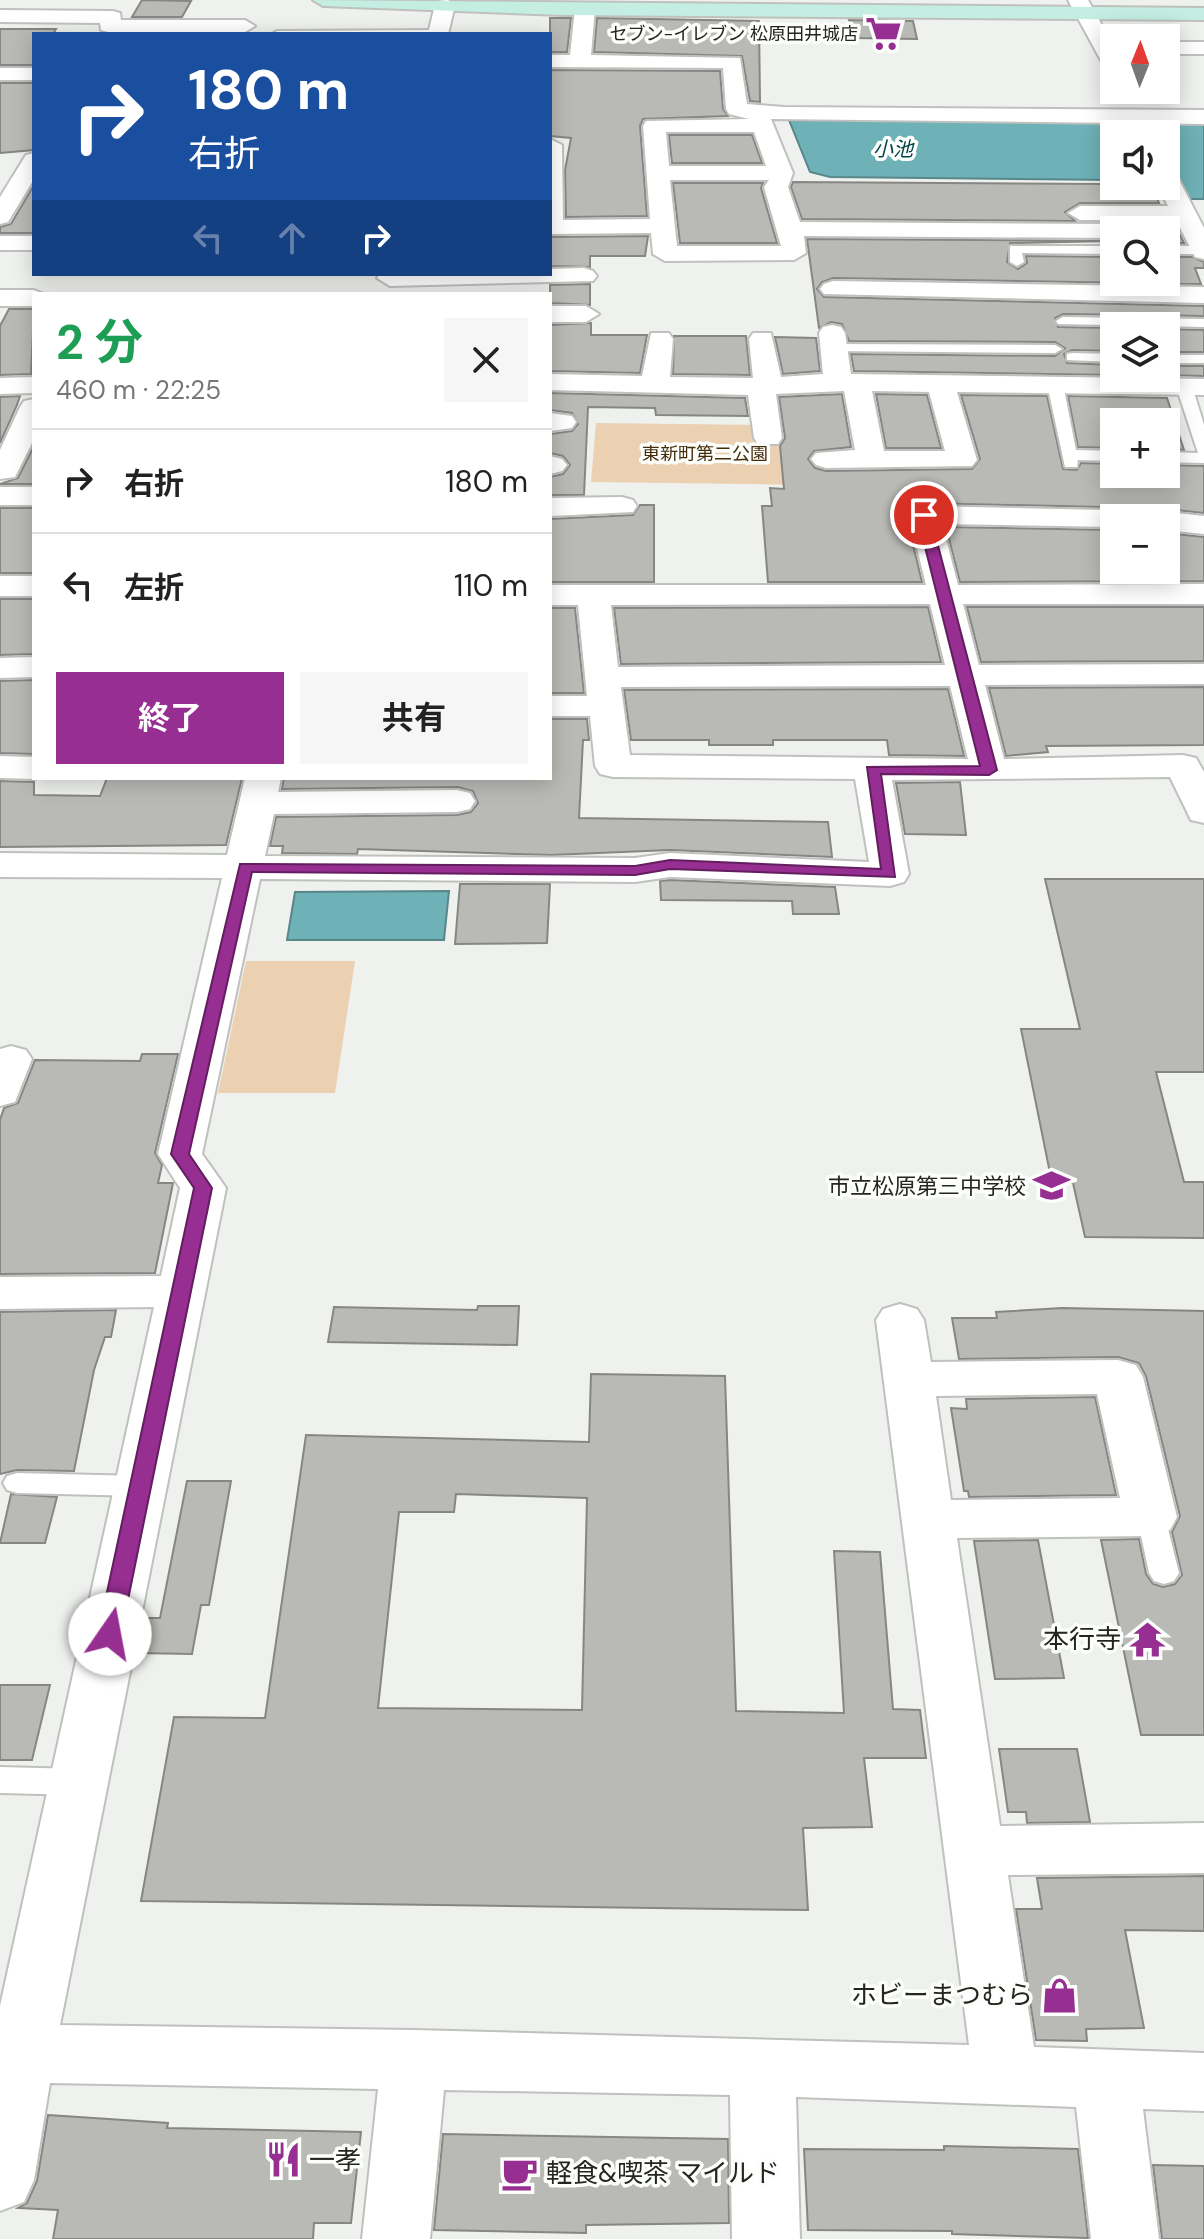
<!DOCTYPE html>
<html lang="ja">
<head>
<meta charset="utf-8">
<style>
  body { margin:0; font-family:"DM Sans","Noto Sans JP",sans-serif; background:#f6f6f6; color:#222; height:100vh; display:flex; flex-direction:column; font-size:30px; white-space:nowrap }
  * { box-sizing:border-box; margin:0 }
  p { font-size:26px; color:#767676 }
  .icon { flex:none; width:44px; height:44px; fill:none; stroke:currentColor; stroke-width:2; stroke-linecap:round; stroke-linejoin:round }
  .map { position:relative; flex:1; overflow:hidden }
  .details { position:absolute; left:32px; top:292px; width:520px; height:488px; display:flex; flex-direction:column; background:#fff; border-radius:0px; box-shadow:0 4px 20px #0003 }
  .details>* { flex:none }
  .hud { position:absolute; left:32px; top:32px; width:520px; height:244px; border-radius:0px; box-shadow:0 4px 20px #0003; background:#1a4fa0; color:#fff; overflow:hidden }
  .needle { width:52px; rotate:1deg }
  .fabs { position:absolute; left:1100px; top:24px; display:grid; gap:16px }
  .fabs a { display:grid; place-items:center; width:80px; height:80px; border-radius:0px; background:#fff; box-shadow:0 4px 20px #0003; font-size:40px }
  .pin { position:absolute; display:grid; place-items:center; width:68px; height:68px; color:#fff; margin:-34px; border:4px solid #fff; border-radius:50%; box-shadow:0 2px 8px #0007 }
  .me { position:absolute; width:88px; margin:-44px; rotate:12deg; stroke-linejoin:round; filter:drop-shadow(0 0 6px #0008) }
  .turn { display:flex; align-items:center; gap:28px; height:168px; padding:0 24px; font-size:36px }
  .turn .icon { width:104px; height:104px; stroke-width:2.5 }
  .turn b { display:block; font-size:56px; line-height:68px }
  .lanes { display:flex; align-items:center; height:76px; padding:0 24px; background:#0003; justify-content:center; gap:40px; direction:ltr }
  .lanes .off { opacity:.35 }
  .round { display:grid; place-items:center; flex:none; width:84px; height:84px; border-radius:0px; background:#f6f6f6 }
  .overview { display:flex; align-items:center; justify-content:space-between; height:136px; padding:0 24px }
  h1 { font-size:48px; font-weight:700; line-height:60px; color:#1e9e55 }
  .primary-button { display:flex; gap:16px; margin-top:auto; padding:16px 24px }
  .primary-button a { flex:1; height:92px; border-radius:0px; background:#972e91; color:#fff; font-size:32px; font-weight:700; line-height:92px; text-align:center }
  .primary-button a+a { background:#f6f6f6; color:#222 }
  ul { padding:0; list-style:none }
  li { display:flex; align-items:center; gap:24px; height:104px; padding:0 24px; border-top:2px solid #e0e0e0 }
  li div { flex:1 }
  li b { display:block; font-size:30px }
  li em { font-style:normal }
  .map>svg:first-child { display:block }
</style>
</head>
<body>
<div class="map">
<svg width="1204" height="2239" viewBox="0 0 1204 2239">
  <rect width="100%" height="100%" fill="#eff1ee"/>
  <path fill="#ecd0b2" d="M596 423 774 425 776 443 816 444 820 485 591 482Z
    M246 961H355L335 1093H218Z"/>
  <path fill="#6eb1b6" stroke="#58878a" stroke-width="2" d="M789 120 1128 123 1133 134H1114V180L830 177 810 172Z
    M1148 121H1204V199H1185L1166 159V134H1154Z
    M449 891 444 940H287L295 892Z"/>
  <path fill="#b9b9b6" stroke="#868683" stroke-width="2" fill-rule="evenodd" d="M142 0 191 1 182 17H132Z
    M550 18H571L567 52H550Z
    M597 18 759 21 760 102 750 101 742 56 594 52Z
    M849 20 913 21 917 39 853 38Z
    M0 29H56L53 34H34V65H0Z
    M550 70 720 71 723 109 728 116 643 119 640 126 647 216 566 217 565 170 571 138 550 136Z
    M0 83H34V150L0 153Z
    M669 135H752L762 163H672Z
    M793 182 1102 184 1107 196H1156L1159 203H1080L1065 212 1075 221 802 219 791 187Z
    M673 183H763L761 188 777 243H680Z
    M34 185V233H0V227L11 224Z
    M1118 223H1174L1184 243H1166V230H1128Z
    M648 236 645 256H590V267L550 266V237Z
    M807 239 1114 241 1010 243 1007 262 1018 269 1027 263 1026 256 1114 257V282H1166V257H1192L1204 262V268H1195L1201 284 833 278 822 282 817 289 824 297 1204 306V316L1063 314 1055 318 1058 327 1114 328V351L1072 350 1064 354 1067 363 1114 365V375L854 371 851 354 1055 356 1065 348 1055 342 849 341 842 324 831 322 819 328Z
    M590 284V305L550 303V285Z
    M9 309H34L31 374 0 375V326Z
    M591 323V335H647L640 373 550 371V325Z
    M1166 329 1204 330V352H1166Z
    M674 336H746L750 375 673 374Z
    M775 337 816 338 820 371 783 374Z
    M1166 366H1204V376L1166 375Z
    M550 393 745 398 748 416 656 415 655 408 588 407 584 495H550V477L563 474 570 465 563 456 550 453V434L572 431 578 424 572 413 550 410Z
    M842 394 851 447 814 451 808 459 815 468 826 471 972 469 980 459 961 395 1047 396 1063 469 1077 470 1081 463 1114 464V474H1166V465L1204 466V513L1166 509 1152 515 1146 508 923 503 910 507 906 516 922 582H768L762 506H772L770 488 784 489 780 446 785 438 779 397Z
    M876 394 927 395 941 448H886Z
    M20 396 17 405 0 443V397Z
    M1068 396 1167 398 1184 450 1166 449V422H1114V448L1078 447Z
    M34 446V484H0L18 478Z
    M640 505H654V582H550V519L633 515Z
    M0 508H34V573H0Z
    M946 527 1114 530V570H1166V533L1204 537V581L960 582Z
    M0 599H34V654L0 655Z
    M928 607 941 662 621 664 614 608Z
    M967 607H1204V661L981 662Z
    M550 608H575L584 693H550Z
    M34 680V754L0 753V681Z
    M1204 687V745L1046 746 1048 752 1006 756 989 688Z
    M948 689 964 756 889 755 887 740H773V745H709V740H631L624 690Z
    M550 719H587L589 740H583L579 818 828 822 832 857 670 850 551 855 358 849 357 854 282 853 283 846H270L276 817 457 815 471 812 478 803 473 791 458 787 282 789 284 778H550Z
    M107 778H242L226 845 0 847V781L34 782V795L100 796Z
    M960 782 966 835 905 834 896 783Z
    M1045 879H1204V1072H1156L1184 1182H1204V1238L1085 1237 1073 1183H1052L1021 1029H1080Z
    M670 880 835 887 839 914H793L792 901 661 900 660 881Z
    M460 884H550L547 943 455 944Z
    M142 1054H178L155 1153 162 1165 158 1183H173L155 1273 0 1274V1120L4 1108 18 1103 35 1060 140 1061Z
    M478 1306H519L517 1345 328 1342 334 1307 477 1310Z
    M1062 1308 1204 1311V1735H1141L1101 1540 1139 1539 1146 1574 1153 1584 1163 1587 1175 1584 1182 1575 1172 1532 1180 1516 1146 1376 1139 1363 1118 1357 959 1359 952 1318H997L996 1312Z
    M116 1310 111 1337H105L94 1370 74 1471 17 1470 0 1474V1312Z
    M591 1374 725 1376 736 1711 844 1713 834 1551 880 1552 893 1709 920 1710 926 1758H864L872 1827 803 1828 808 1910 141 1901 174 1717 265 1718 306 1435 589 1442ZM456 1494 587 1498 582 1710 378 1708 399 1512H454Z
    M1095 1397 1116 1495 969 1497 968 1491H964L951 1408 967 1409 966 1399Z
    M187 1481H231L209 1605H201L192 1654 137 1653 144 1618H160Z
    M11 1494 57 1497 45 1543H0Z
    M1038 1540 1064 1678 995 1679 974 1541Z
    M0 1685H50L32 1760H0Z
    M999 1749H1077L1090 1822 1027 1823 1026 1812H1008Z
    M1204 1876V1931L1125 1930 1144 2028 1086 2029 1087 2041 1036 2040 1016 1909H1042L1037 1878Z
    M48 2115 168 2123 167 2128 361 2132 351 2223H314L313 2239H53L58 2210 18 2208 27 2203 37 2181Z
    M443 2134 728 2139 729 2223 586 2225V2233L434 2230Z
    M944 2146 1078 2149 1088 2238 952 2234V2231L808 2230 804 2149 944 2150Z
    M1153 2165 1204 2166V2239H1162Z"/>
  <g fill="none" stroke-linecap="round" stroke-linejoin="round">
    <defs>
      <path id="lane" d="M438 30 443 34H272L277 31Z
        M1010 246H1114V254L1022 253 1024 262 1017 266 1010 262Z
        M1166 246H1203L1204 254H1166Z
        M1063 317 1204 319V327L1058 324 1056 321Z
        M834 344 1055 345 1062 349 1055 353 829 351 827 348Z
        M1072 353 1114 354V362L1067 360V354Z
        M1166 355H1204V363H1166Z
        M1055 379 1063 384 1076 450 1114 451V461L1078 460 1077 467H1065L1047 384Z
        M1179 383 1192 386 1204 425V463L1166 462V452L1198 453 1176 386Z
        M17 1473 140 1476 150 1479 154 1486 150 1493 140 1496 17 1493 7 1490 3 1483 7 1476Z
        M1151 1507 1161 1510 1165 1517 1179 1573 1174 1581 1164 1584 1154 1581 1149 1573 1137 1517 1141 1510Z
        M0 1767 79 1769 90 1773 95 1782 90 1791 79 1795 0 1793Z"/>
      <path id="street" d="M448 0 455 5 448 34H428L435 5 438 1Z
        M1068 0H1088L1114 47V72L1104 66Z
        M585 3 595 9 591 55 740 58 747 104 784 107 1204 110V124L771 119 793 173 788 187 800 222 1114 224 1125 230H1114V238L804 236 806 253 794 260 665 261 653 254 651 233 550 234V139L562 145 563 220 650 219 643 126 646 121 749 119 729 114 726 109 723 68 550 67V55H570L575 9ZM666 132H754L766 166H669ZM670 180H769L764 187 781 246H677Z
        M0 10 113 11 120 13 121 20H245L255 26 245 32H108L101 30 100 23 0 22Z
        M1166 42H1204V54H1166Z
        M0 68H34V80H0Z
        M34 153V179L8 222 0 224V197L26 155Z
        M1166 171 1178 178 1204 228V259L1195 257 1176 220H1080L1068 213 1080 206H1168L1158 186H1166Z
        M0 236H34V250H0Z
        M584 268 593 271 597 276 593 281 390 286 377 278 380 274H550V269Z
        M833 281 1204 287V303L824 294 820 289 824 284Z
        M0 290H34L44 294H34V306H0Z
        M550 306H586L599 314 586 322H550Z
        M832 325 841 327 845 333 851 374 1204 379V395L957 392 977 460 972 466 826 468 816 465 811 459 816 453 855 450 844 391 776 394 782 438 778 444H758L754 438 748 395 550 390V374L642 376 651 333H669L673 339 670 377 753 378 749 339 753 333H771L781 377 823 374 819 333 823 327ZM872 391 929 392 945 451H884Z
        M34 377V393L0 394V378Z
        M34 399V439L15 477 0 479V450L20 407 24 401Z
        M550 413 572 416 576 422 572 428 550 431Z
        M550 456 562 459 567 465 562 471 550 474Z
        M0 487H34V505H0Z
        M622 497 633 500 637 506 633 512 550 516V498Z
        M924 506 1146 511 1150 518H1114V527L942 524 958 585 1204 584V604H963L979 665 1204 664V684L985 685 1004 759 1183 755 1196 758 1204 772V823L1191 820 1170 777 892 780 909 874 904 882 890 886 670 877 635 882 260 879 202 1154 226 1188 60 2025 414 2030 969 2045 876 1320 883 1309 900 1304 917 1309 924 1320 931 1362 1118 1360 1136 1365 1143 1377 1177 1517 1170 1530 1151 1536 957 1538 1000 1826 1204 1823V1873L1008 1875 1034 2047 1204 2053V2111L1143 2109 1159 2239H1091L1076 2107 796 2097 800 2239H732L730 2095 444 2090 430 2239H362L378 2089 50 2083 34 2180 24 2202 0 2211V2006L154 1307 0 1309V1277L161 1276 180 1188 158 1154 222 878 0 877V853L227 855 245 778H281L278 792 457 790 470 793 475 801 470 809 457 812 274 814 265 856 635 858 670 853 869 862 855 779 613 777 600 774 595 766 590 716H550V696H587L578 605H550V585H926L909 515 913 509ZM930 604 945 665 618 667 611 605ZM950 686 968 759 630 755 621 687ZM1097 1394 1120 1498 951 1500 936 1396Z
        M1166 512 1204 516V534L1166 530V518H1153Z
        M0 576H34V596H0Z
        M34 657V677L0 678V658Z
        M0 756 34 757V778H37L34 779 0 778Z
        M11 1046 26 1050 32 1059 15 1102 0 1106V1049Z"/>
      <path id="secondary" d="M313 0 1204 8V20L563 15 323 6Z"/>
    </defs>
    <use href="#lane" stroke="#bfc1be" stroke-width="4"/>
    <use href="#street" stroke="#bfc1be" stroke-width="4"/>
    <use href="#secondary" stroke="#bfc1be" stroke-width="4"/>
    <use href="#lane" fill="#fff" fill-rule="evenodd"/>
    <use href="#street" fill="#fff" fill-rule="evenodd"/>
    <use href="#secondary" fill="#c3eee1" fill-rule="evenodd"/>
  </g>
  <path fill="#972e91" stroke="#621e5e" stroke-width="2" d="M924 511 930 515 997 770 989 775 881 774 895 877 670 869 635 875 252 872 189 1154 212 1188 121 1634 118 1640H102L98 1634 194 1188 171 1154 240 864 635 866 670 860 881 869 867 767 980 766 917 515Z"/>
  <defs>
    <symbol id="supermarket-bare" viewBox="-9 -9 18 18"><path d="M-6-5.5h2.5l.6 2H6L4.5 2H-2.5L-4.4-4H-6ZM-1.5 3.2a1.3 1.3 0 1 0 .1 0ZM3 3.2a1.3 1.3 0 1 0 .1 0Z" fill="#972e91" stroke="#fcfefb" stroke-width="2.5" paint-order="stroke"/></symbol>
    <symbol id="school-bare" viewBox="-9 -9 18 18"><path d="M0-5L7-2L0 1L-7-2ZM-4 1L0 2.5L4 1V4Q0 6-4 4Z" fill="#972e91" stroke="#fcfefb" stroke-width="2.5" paint-order="stroke"/></symbol>
    <symbol id="temple-bare" viewBox="-9 -9 18 18"><path d="M0-6L5-2H3V0L6.5 2.5H4V6H1.5V3h-3V6H-4V2.5H-6.5L-3 0V-2H-5Z" fill="#972e91" stroke="#fcfefb" stroke-width="2.5" paint-order="stroke"/></symbol>
    <symbol id="shop-bare" viewBox="-9 -9 18 18"><path d="M-5-2.5h2.3a2.7 3.5 0 0 1 5.4 0H5L5.5 6h-11ZM-1.5-2.5h3a1.5 2.3 0 0 0-3 0Z" fill="#972e91" stroke="#fcfefb" stroke-width="2.5" paint-order="stroke"/></symbol>
    <symbol id="restaurant-bare" viewBox="-9 -9 18 18"><path d="M-5-6h1v4h1v-4h1v4h1v-4h1v5L-1.5 .5V6h-2V.5L-5-1ZM5-6V6H3V1.5H1.5Q1.5-4 5-6Z" fill="#972e91" stroke="#fcfefb" stroke-width="2.5" paint-order="stroke"/></symbol>
    <symbol id="cafe-bare" viewBox="-9 -9 18 18"><path d="M-5.5-4.5H6V0H3Q3 3.5 0 3.5H-2.5Q-5.5 3.5-5.5 0ZM3-3.2v2h1.7v-2ZM-6 4.5H4V6H-6Z" fill="#972e91" stroke="#fcfefb" stroke-width="2.5" paint-order="stroke"/></symbol>
  </defs>
  <g fill-rule="evenodd">
    <use href="#supermarket-bare" x="858" y="8" width="51" height="51"/>
    <use href="#school-bare" x="1026" y="1160" width="51" height="51"/>
    <use href="#temple-bare" x="1122" y="1614" width="51" height="51"/>
    <use href="#shop-bare" x="1034" y="1970" width="51" height="51"/>
    <use href="#restaurant-bare" x="258" y="2134" width="51" height="51"/>
    <use href="#cafe-bare" x="494" y="2148" width="51" height="51"/>
  </g>
  <g text-anchor="middle" stroke-width="7" stroke-linejoin="round" paint-order="stroke">
    <g font-size="18" fill="#242423" stroke="#fcfefb" text-anchor="end">
      <text x="858" y="40">セブン-イレブン 松原田井城店</text>
    </g>
    <g font-size="18" fill="#442b0a" stroke="#fcfefb">
      <text x="705" y="460">東新町第二公園</text>
    </g>
    <g font-size="20" font-style="italic" fill="#014348" stroke="#fcfefb">
      <text x="893" y="156">小池</text>
    </g>
    <g font-size="22" fill="#242423" stroke="#fcfefb" text-anchor="end">
      <text x="1026" y="1194">市立松原第三中学校</text>
    </g>
    <g font-size="26" fill="#242423" stroke="#fcfefb" text-anchor="end">
      <text x="1121" y="1648">本行寺</text>
      <text x="1033" y="2004">ホビーまつむら</text>
      <text x="309" y="2169" text-anchor="start">一孝</text>
      <text x="546" y="2182" text-anchor="start">軽食&amp;喫茶 マイルド</text>
    </g>
  </g>
</svg>
<div class="fabs">
<a><svg class="needle" viewBox="-14 -14 28 28"><path d="M0-13l5 13h-10z" fill="#e53935"/><path d="M0 13l5-13h-10z" fill="#767676"/></svg></a>
<a><svg class="icon" aria-label="sound" viewBox="0 0 24 24"><path d="M4 9h4l5-4v14l-5-4H4zM17 9q2 3 0 6"/></svg></a>
<a><svg class="icon" aria-label="search" viewBox="0 0 24 24"><circle cx="10" cy="10" r="6"/><path d="M15 15l6 6"/></svg></a>
<a><svg class="icon" aria-label="layers" viewBox="0 0 24 24"><path d="M12 4l9 5-9 5-9-5zM3 14l9 5 9-5"/></svg></a>
<a>+</a>
<a>−</a>
</div>
<div class="pin" style="left:924px;top:515px;background:#d93025"><svg class="icon" aria-label="arrive" viewBox="0 0 24 24"><path d="M6 21V4h12l-3 4 3 4H6"/></svg></div>
<svg class="me" style="left:110px;top:1634px" viewBox="-20 -20 40 40"><circle r="19" fill="#fff"/><path d="M0-13L10 11 0 6-10 11z" fill="#972e91"/></svg>
<div class="hud">
<div class="turn"><svg class="icon" aria-label="right" viewBox="0 0 24 24"><path d="M7 20v-9h11M14 6l5 5-5 5"/></svg><div><b>180 m</b>右折</div></div>
<div class="lanes"><svg class="icon off" aria-label="left" viewBox="0 0 24 24"><path d="M17 20v-9H6M10 6l-5 5 5 5"/></svg><svg class="icon off" aria-label="ahead" viewBox="0 0 24 24"><path d="M12 20V5M6 11l6-6 6 6"/></svg><svg class="icon" aria-label="right" viewBox="0 0 24 24"><path d="M7 20v-9h11M14 6l5 5-5 5"/></svg></div>
</div>
<section class="details">
<div class="overview"><div><h1>2 分</h1><p>460 m · 22:25</p></div><a class="round"><svg class="icon" aria-label="close" viewBox="0 0 24 24"><path d="M6 6l12 12M18 6L6 18"/></svg></a></div>
<ul>
<li><svg class="icon" aria-label="right" viewBox="0 0 24 24"><path d="M7 20v-9h11M14 6l5 5-5 5"/></svg><div><b>右折</b></div><em>180 m</em></li>
<li><svg class="icon" aria-label="left" viewBox="0 0 24 24"><path d="M17 20v-9H6M10 6l-5 5 5 5"/></svg><div><b>左折</b></div><em>110 m</em></li>
</ul>
<div class="primary-button"><a>終了</a><a>共有</a></div>
</section>
</div>
</body>
</html>
